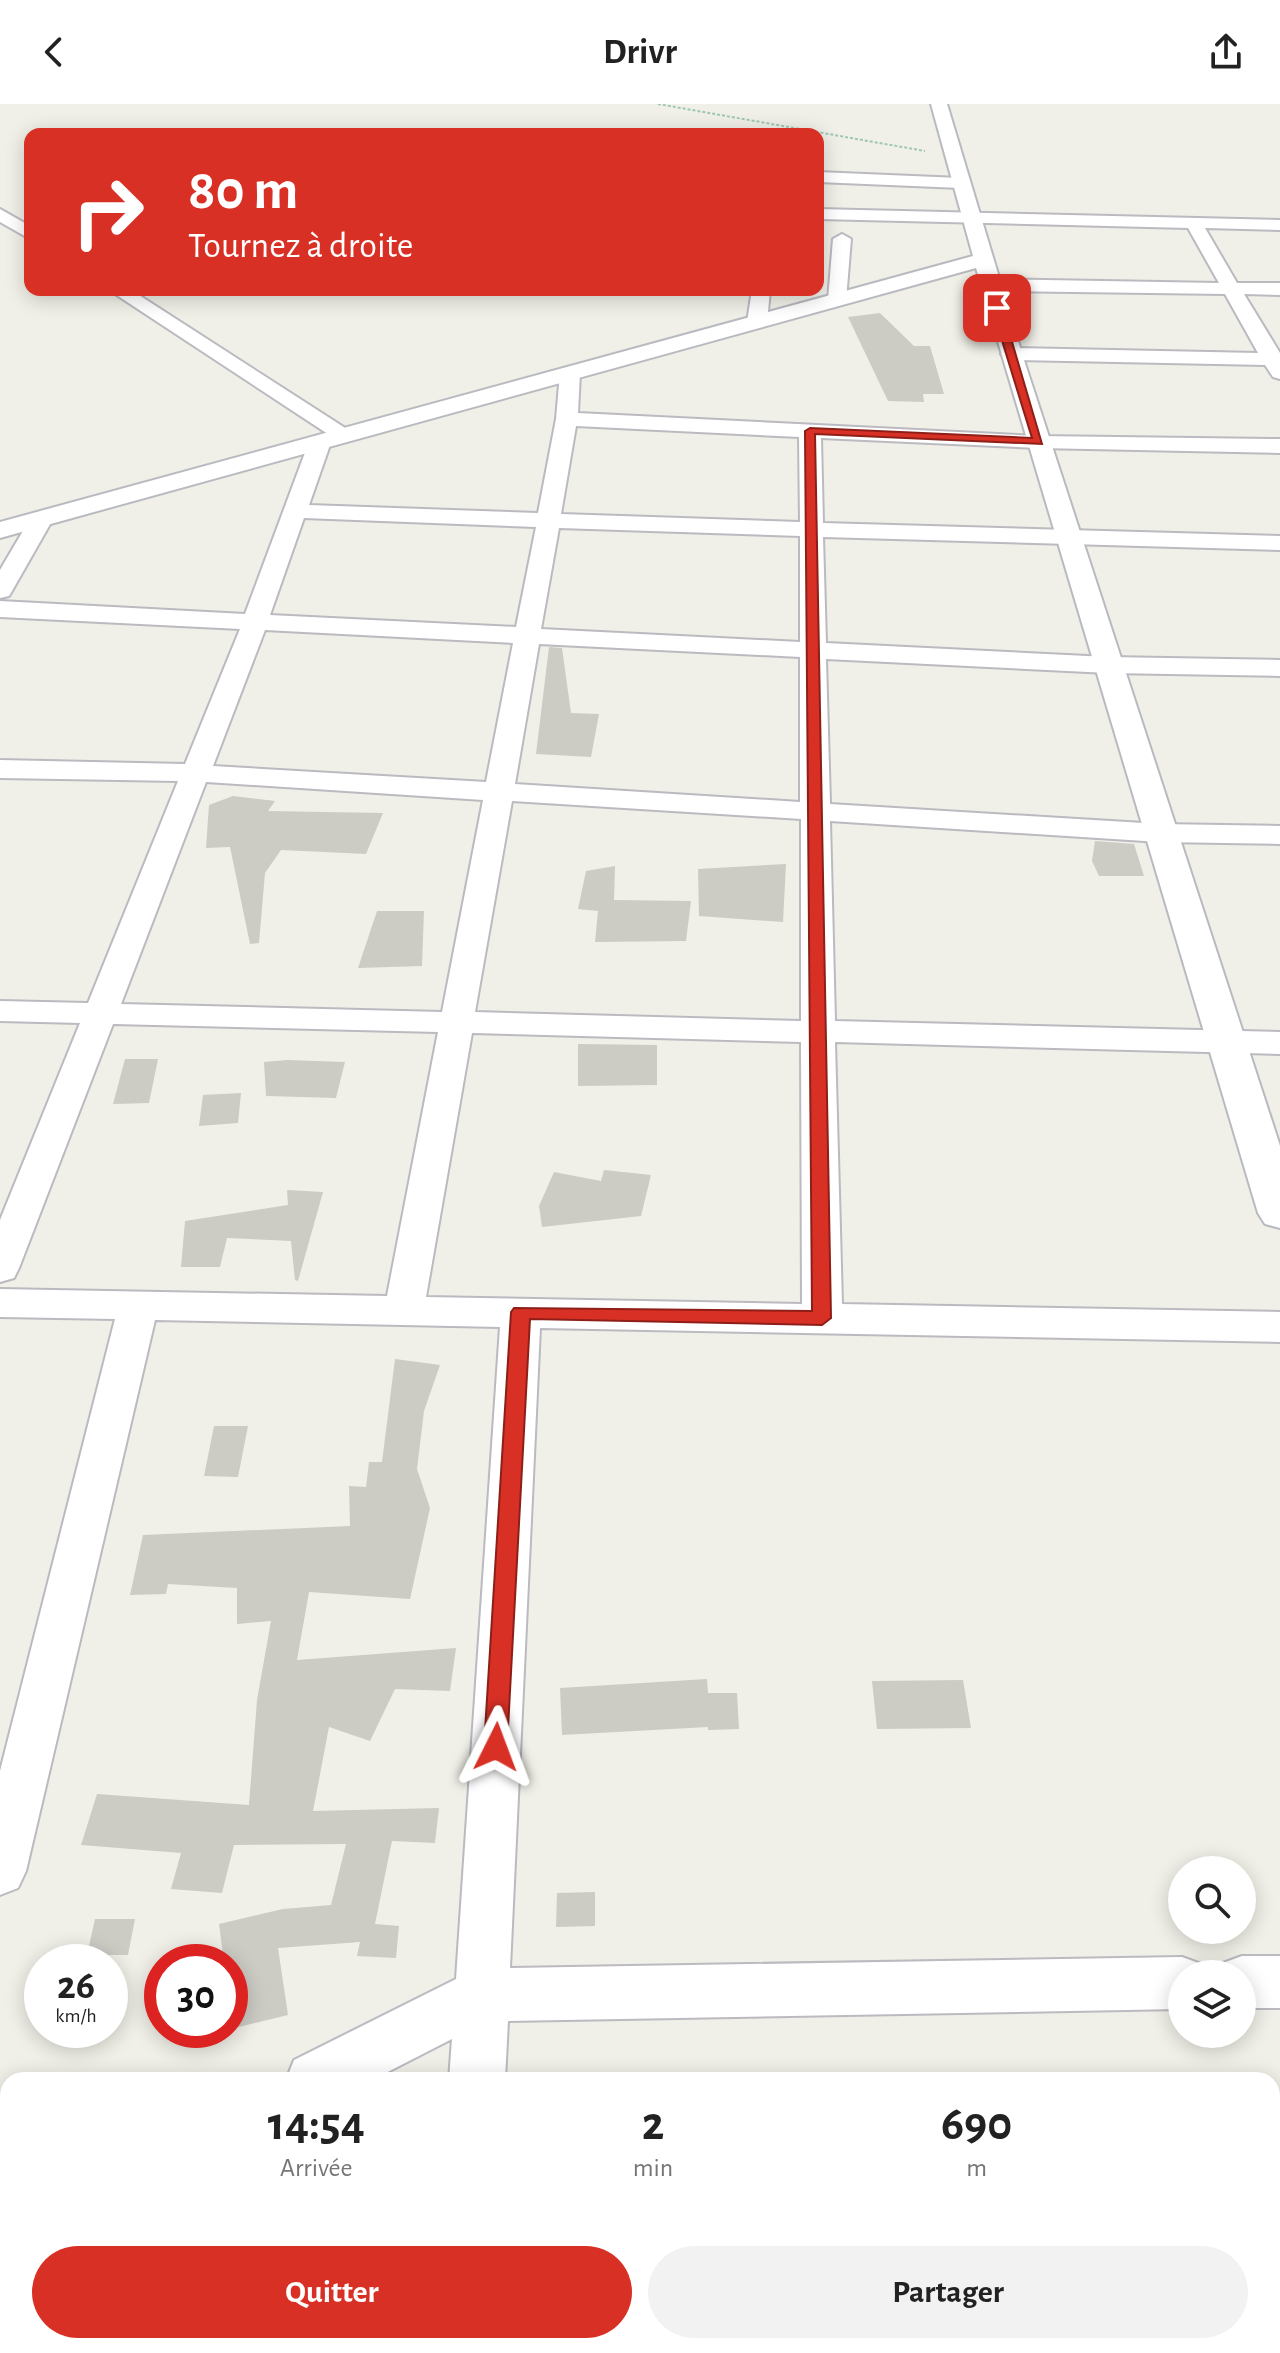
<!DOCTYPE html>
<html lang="fr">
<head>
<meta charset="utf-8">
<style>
  body { margin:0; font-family:"Alegreya Sans",sans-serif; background:#f2f2f2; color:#222; height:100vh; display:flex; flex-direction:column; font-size:30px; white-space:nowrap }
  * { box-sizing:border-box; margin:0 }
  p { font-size:26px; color:#767676 }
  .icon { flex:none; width:44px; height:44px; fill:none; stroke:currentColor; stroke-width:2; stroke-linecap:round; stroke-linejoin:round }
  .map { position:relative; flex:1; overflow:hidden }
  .sheet { position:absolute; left:0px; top:1968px; width:1280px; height:282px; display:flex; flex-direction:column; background:#fff; border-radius:24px 24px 0 0; box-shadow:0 4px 20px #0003 }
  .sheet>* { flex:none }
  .top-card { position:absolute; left:24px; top:24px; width:800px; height:168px; border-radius:16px; box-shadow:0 4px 20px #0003; background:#d93025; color:#fff; overflow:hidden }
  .controls { position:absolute; left:1168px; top:1752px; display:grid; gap:16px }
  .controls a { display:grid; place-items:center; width:88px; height:88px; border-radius:50%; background:#fff; box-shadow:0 4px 20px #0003; font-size:40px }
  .speed { position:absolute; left:24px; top:1840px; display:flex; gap:16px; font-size:40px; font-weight:700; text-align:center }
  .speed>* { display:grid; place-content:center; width:104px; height:104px; border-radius:50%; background:#fff; box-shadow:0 4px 20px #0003; line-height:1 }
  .speed small { font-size:20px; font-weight:400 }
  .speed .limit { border:12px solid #d22; background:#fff; color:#111 }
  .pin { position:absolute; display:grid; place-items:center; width:68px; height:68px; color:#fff; margin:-34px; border-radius:16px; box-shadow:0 4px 12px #0006 }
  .me { position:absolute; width:88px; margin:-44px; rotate:3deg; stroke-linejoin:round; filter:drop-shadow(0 0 6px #0008) }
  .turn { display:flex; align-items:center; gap:28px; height:168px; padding:0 32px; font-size:36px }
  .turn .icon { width:104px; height:104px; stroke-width:2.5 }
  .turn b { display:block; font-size:56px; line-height:68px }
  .eta { display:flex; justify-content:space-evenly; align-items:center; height:136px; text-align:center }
  .eta b { font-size:48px; font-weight:600; line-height:56px }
  .action { display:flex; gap:16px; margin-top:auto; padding:16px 32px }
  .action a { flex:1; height:92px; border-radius:48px; background:#d93025; color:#fff; font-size:32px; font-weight:600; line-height:92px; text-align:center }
  .action a+a { background:#f2f2f2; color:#222 }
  header { display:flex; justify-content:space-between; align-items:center; height:104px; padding:0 32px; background:#fff; font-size:36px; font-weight:600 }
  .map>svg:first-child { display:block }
</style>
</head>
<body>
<header><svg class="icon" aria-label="back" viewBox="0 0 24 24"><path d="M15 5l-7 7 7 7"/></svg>Drivr<svg class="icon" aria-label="share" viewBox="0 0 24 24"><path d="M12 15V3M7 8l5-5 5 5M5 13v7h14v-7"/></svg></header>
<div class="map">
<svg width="1280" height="2249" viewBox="0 0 1280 2249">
  <rect width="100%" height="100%" fill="#f0f0e8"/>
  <path fill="#cccbc4" d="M880 209 914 242H930L944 290H923L924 298 888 297 848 213Z
    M549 543 562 544 571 609 599 610 591 653 536 650Z
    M233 692 275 697 268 707 383 709 366 750 281 746 265 769 259 839 250 840 230 743 206 744 209 701Z
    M1095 737 1134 740 1144 772H1099L1092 757Z
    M786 760 783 818 699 812 698 765Z
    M615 762 614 796 691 797 686 837 595 838 598 807 578 805 586 767Z
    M377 807H424L422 862 358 864Z
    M578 940 657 941V981L578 982Z
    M125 955H158L149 999 113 1000Z
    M287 956 345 958 336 994 266 992 264 958Z
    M241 989 238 1019 199 1022 203 991Z
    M604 1066 651 1071 641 1112 542 1123 539 1102 554 1068 601 1077Z
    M287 1086 323 1088 298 1177 295 1176 291 1137 227 1134 220 1163H181L185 1117 288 1101Z
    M395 1255 440 1261 424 1307 417 1365 430 1404 410 1495 309 1488 297 1556 456 1544 450 1587 395 1585 370 1637 329 1623 313 1707 439 1704 435 1739 392 1737 375 1820 399 1822 396 1854 357 1852 360 1838 278 1844 288 1911 230 1925V1858H224L219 1820 283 1805 331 1801 346 1740 234 1741 222 1789 171 1785 181 1749 81 1741 97 1690 249 1701 257 1596 271 1517 237 1520V1484L168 1480 166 1490 130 1491 143 1431 350 1422 349 1382 366 1383 369 1358H382Z
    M214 1322H248L238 1373 204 1372Z
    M707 1575 708 1589H737L739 1625 708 1626V1623L562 1631 560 1584Z
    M963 1576 971 1624 877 1625 872 1577Z
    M595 1788V1822L556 1823 557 1789Z
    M95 1815H135L128 1851H87Z"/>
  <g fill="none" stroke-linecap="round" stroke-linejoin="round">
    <defs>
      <path id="street" d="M818 68 960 74 968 79 960 84 818 78Z
        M0 105 30 122V135L0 118Z
        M818 105 1280 116V126L1205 124 1237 179H1280V191L1244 190 1280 249V275L1273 273 1265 261 1011 256 1001 250 1011 244 1258 249 1225 190 990 187 981 181 990 175 1219 179 1188 124 818 115Z
        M842 130 851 135 846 196 837 202 828 196 833 135Z
        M109 186H131L356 331 353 336H337Z
        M752 186H770L767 218 757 224 747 218Z
        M570 263 580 269 578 309 1038 332 1280 335V349L1038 344 821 334 823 419 1280 432V446L823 433 826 539 1108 553 1280 556V572L1108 569 826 555 830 700 1160 720 1280 722V740L1160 738 830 717 835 917 1280 928V950L835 938 842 1200 1280 1208V1238L540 1224 510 1864 1182 1853 1201 1860 1205 1870H1182V1905L508 1917 505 1976H449L452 1935 372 1976H286L294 1956 456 1875 500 1223 155 1216 26 1767 18 1784 0 1791V1667L115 1215 0 1213V1185L387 1192 438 928 113 920 19 1164 14 1174 0 1178V1116L80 919 0 917V897L88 899 178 677 0 674V656L185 660 240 525 0 513V497L245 510 309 338 320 332 331 338 309 401 538 409 556 315 560 269ZM576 322 799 333 800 418 561 410ZM304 414 536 423 516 523 270 511ZM559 424 800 432V538L541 525ZM265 526 513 539 486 678 213 662ZM539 540 800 553V698L515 680ZM206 678 483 696 442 908 121 900ZM512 697 801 715V917L475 908ZM472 929 801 938 802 1200 426 1193Z
        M41 408 49 410 53 415 12 487 9 492 0 494V466L33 410Z
        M1242 1852H1280V1904H1242V1870H1219L1223 1859Z
        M8 2102V2161L0 2165V2105Z
        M430 2242H492V2249H430Z"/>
      <path id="secondary" d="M931 0H947L1022 250 1280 1042V1124L1265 1120 1258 1109 976 164 0 434V418L973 152Z"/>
    </defs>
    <use href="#street" stroke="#babac0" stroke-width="4"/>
    <use href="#secondary" stroke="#b9bac0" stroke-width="4"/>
    <path stroke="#9fc7b4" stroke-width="2" stroke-dasharray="3 2" stroke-linecap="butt" d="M658 0 925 47"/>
    <use href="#street" fill="#fff" fill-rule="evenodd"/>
    <use href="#secondary" fill="#fff" fill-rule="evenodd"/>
  </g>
  <path fill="#d93025" stroke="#8d1f18" stroke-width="2" d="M997 201 1002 204 1042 340 815 330 831 1214 822 1221 530 1215 507 1643 504 1650 496 1653 488 1650 484 1643 511 1208 514 1204 812 1207 805 327 810 324 1032 334 992 204Z"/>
</svg>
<div class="controls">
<a><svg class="icon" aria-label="search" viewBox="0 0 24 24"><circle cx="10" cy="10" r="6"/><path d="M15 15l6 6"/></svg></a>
<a><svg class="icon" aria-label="layers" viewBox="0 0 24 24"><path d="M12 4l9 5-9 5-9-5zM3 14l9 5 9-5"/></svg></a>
</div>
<div class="speed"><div>26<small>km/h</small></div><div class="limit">30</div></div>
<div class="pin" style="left:997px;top:204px;background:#d93025"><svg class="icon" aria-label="arrive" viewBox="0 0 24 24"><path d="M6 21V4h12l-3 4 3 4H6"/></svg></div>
<svg class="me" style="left:496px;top:1643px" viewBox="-20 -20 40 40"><path d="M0-17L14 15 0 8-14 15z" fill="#d93025" stroke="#fff" stroke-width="4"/></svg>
<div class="top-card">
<div class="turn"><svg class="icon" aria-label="right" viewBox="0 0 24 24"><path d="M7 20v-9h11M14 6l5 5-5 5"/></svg><div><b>80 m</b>Tournez à droite</div></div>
</div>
<section class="sheet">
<div class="eta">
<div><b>14:54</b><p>Arrivée</p></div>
<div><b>2</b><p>min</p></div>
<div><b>690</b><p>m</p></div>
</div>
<div class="action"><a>Quitter</a><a>Partager</a></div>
</section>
</div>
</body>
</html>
